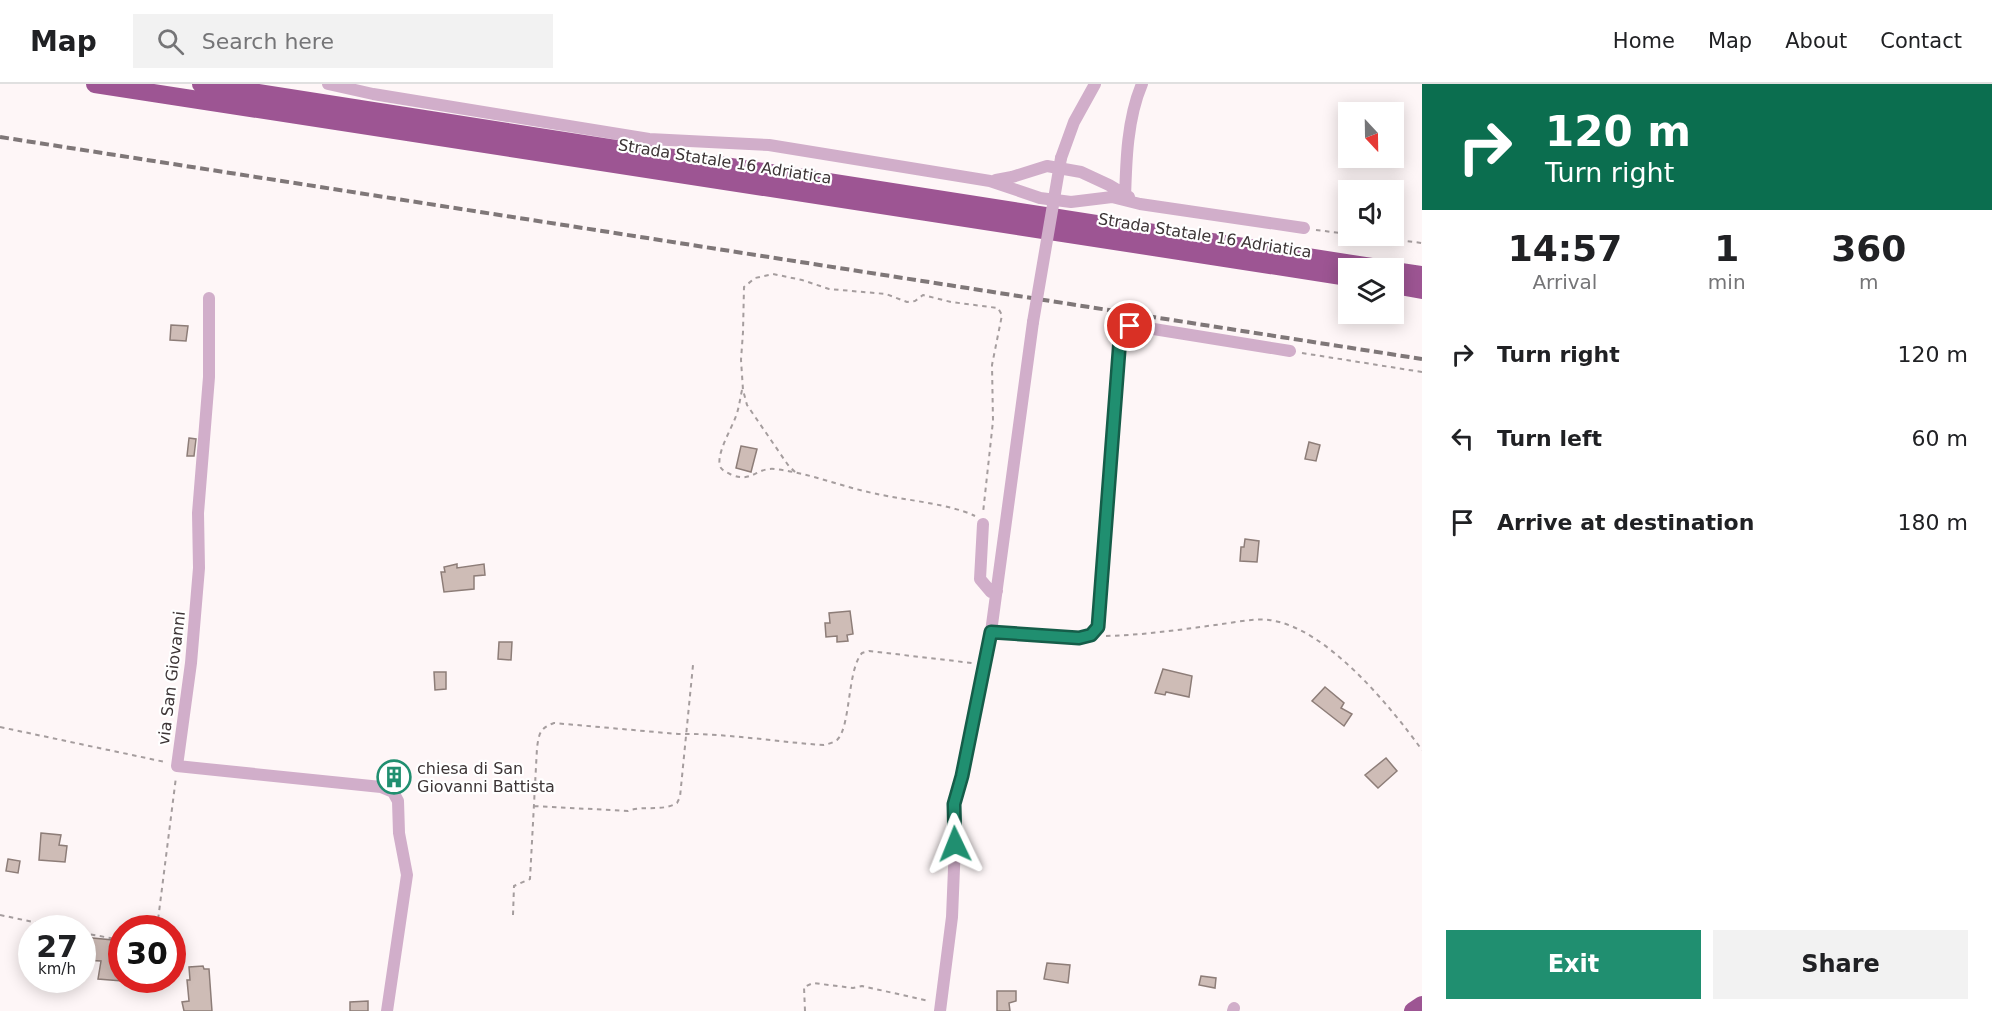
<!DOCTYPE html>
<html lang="en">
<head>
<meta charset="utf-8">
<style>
  body { margin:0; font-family:"DejaVu Sans",sans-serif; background:#f2f2f2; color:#202124; height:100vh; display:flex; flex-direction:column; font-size:22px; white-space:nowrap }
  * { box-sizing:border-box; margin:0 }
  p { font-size:20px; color:#757577 }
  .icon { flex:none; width:33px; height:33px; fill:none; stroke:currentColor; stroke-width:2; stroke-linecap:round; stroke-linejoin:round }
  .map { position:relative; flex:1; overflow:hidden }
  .drawer { display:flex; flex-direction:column; background:#fff; width:570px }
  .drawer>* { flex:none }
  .hud { background:#0b6e4f; color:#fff; overflow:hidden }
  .needle { width:39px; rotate:158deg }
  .fabs { position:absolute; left:1338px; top:18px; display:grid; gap:12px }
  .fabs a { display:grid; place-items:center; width:66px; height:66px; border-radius:0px; background:#fff; box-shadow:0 3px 15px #0003; font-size:30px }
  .speed { position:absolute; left:18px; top:831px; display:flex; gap:12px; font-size:30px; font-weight:700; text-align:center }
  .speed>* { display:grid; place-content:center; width:78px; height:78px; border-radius:50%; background:#fff; box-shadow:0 3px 15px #0003; line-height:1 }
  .speed small { font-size:15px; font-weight:400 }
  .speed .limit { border:9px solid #d22; background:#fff; color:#111 }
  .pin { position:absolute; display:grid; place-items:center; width:51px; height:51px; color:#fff; margin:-26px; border:3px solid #fff; border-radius:50%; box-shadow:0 2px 6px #0007 }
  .me { position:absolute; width:66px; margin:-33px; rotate:358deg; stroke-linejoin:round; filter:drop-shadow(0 0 4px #0008) }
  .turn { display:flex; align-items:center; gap:21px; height:126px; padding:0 24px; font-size:27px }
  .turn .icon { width:78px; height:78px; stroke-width:2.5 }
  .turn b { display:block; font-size:42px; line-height:51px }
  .eta { display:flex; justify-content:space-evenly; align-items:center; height:102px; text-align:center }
  .eta b { font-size:36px; font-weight:700; line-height:42px }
  .cta { display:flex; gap:12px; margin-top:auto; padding:12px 24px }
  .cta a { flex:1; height:69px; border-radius:0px; background:#208f70; color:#fff; font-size:24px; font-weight:700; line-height:69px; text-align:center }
  .cta a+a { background:#f2f2f2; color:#202124 }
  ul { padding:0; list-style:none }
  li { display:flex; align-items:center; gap:18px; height:84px; padding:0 24px }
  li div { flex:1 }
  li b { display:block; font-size:22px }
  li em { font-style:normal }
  header { display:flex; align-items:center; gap:36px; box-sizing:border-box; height:84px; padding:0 30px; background:#fff; border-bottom:2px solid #e0e0e0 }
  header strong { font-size:28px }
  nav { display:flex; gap:33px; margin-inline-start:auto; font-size:21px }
  .search { width:420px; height:54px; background:#f2f2f2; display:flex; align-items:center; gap:15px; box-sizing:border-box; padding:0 21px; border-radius:0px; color:#757577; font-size:22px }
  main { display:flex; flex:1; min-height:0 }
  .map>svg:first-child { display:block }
</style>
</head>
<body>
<header>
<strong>Map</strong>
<div class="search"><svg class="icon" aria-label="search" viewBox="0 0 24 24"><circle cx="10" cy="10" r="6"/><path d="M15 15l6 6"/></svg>Search here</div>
<nav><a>Home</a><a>Map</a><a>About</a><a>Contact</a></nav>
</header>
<main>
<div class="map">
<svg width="1422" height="927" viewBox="0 0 1422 927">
  <rect width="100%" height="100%" fill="#fef6f7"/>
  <path fill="#cebcb6" stroke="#8d7d78" stroke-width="1.5" d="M171 241 188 242 186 257 170 256Z
    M189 354 196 355 194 372H187Z
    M1309 358 1320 361 1316 377 1305 375Z
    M741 362 757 365 751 388 736 384Z
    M1245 455 1259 457 1257 478 1240 477 1241 463H1244Z
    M457 480V484L484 480 485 491 474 492V505L444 508 441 488H445L444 483Z
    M850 527 853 550 847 551 848 557 837 558V552L826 553 825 539H830L829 529Z
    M499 558H512L511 576 498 575Z
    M1163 585 1192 592 1189 613 1166 608 1165 611 1155 609Z
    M434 588H446V605L435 606Z
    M1325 603 1344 619 1341 624 1352 630 1344 642 1312 617Z
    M1386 674 1397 687 1378 704 1365 691Z
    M386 686 404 687 403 701 385 696Z
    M41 749 61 751 59 761 67 762 65 778 39 776Z
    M8 775 20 777 18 789 6 787Z
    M82 853 113 856V858L122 859V897L98 895 101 877 82 876Z
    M1047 879 1070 881 1068 899 1044 895Z
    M203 882 204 885H209L212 927H184L182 918 189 917 187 896H190L189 883Z
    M1201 892 1216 894 1215 904 1199 901Z
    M997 907H1016V917L1009 919 1010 927H997Z
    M368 917V927H350V918Z"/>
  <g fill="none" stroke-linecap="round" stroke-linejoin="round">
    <path stroke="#a59d9e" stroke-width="2" stroke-dasharray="4.5 4.5" stroke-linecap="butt" d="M1316 146 1348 150
      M1363 152 1422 159
      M1302 269 1422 288
      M742 306C740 315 739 324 736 332 732 344 714 373 721 384 723 387 728 389 732 391 752 399 757 383 775 385 810 389 842 403 877 410 904 416 951 420 975 432
      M795 388 788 381 747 321 743 306 741 276 743 248 744 203 755 194 773 190 802 196 829 205 886 210 907 218 915 217 923 211 951 218 998 224 1002 231 992 281 993 337 983 429
      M1106 552C1143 551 1179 546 1215 541 1232 539 1252 534 1269 536 1326 543 1390 622 1422 666
      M0 643 165 678
      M534 722 628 727C643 721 662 728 677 719L680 713 693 581
      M0 831 62 844
      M513 831 514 802 530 795 537 664C539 649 540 644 554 639L678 650C727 649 775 658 824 661 828 660 833 659 837 656 851 643 847 586 862 569L869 567 972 579
      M157 844 176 693
      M82 849 122 856
      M805 927 804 903 813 899 853 904 862 902 929 917"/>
    <path stroke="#d1aeca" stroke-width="12" d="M328 0 373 10 649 55 769 61 990 97 1040 114 1071 118 1112 113 1140 120 1304 144
      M1061 74 1074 38 1095 0
      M996 96 1012 93 1047 82 1081 88 1109 101 1129 113
      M1125 116C1126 78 1127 35 1142 0
      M209 214V293L198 429 199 484 191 579 177 682 381 703 393 708 398 717 399 749 407 791 387 927
      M983 440 980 495 991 508 997 507
      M991 548 1079 554 1091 551 1098 543 1120 254C1122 247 1126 242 1135 242L1290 267
      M940 927 952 833 955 760 954 720 962 691 991 548 1033 238
      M1233 927 1234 924"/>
    <path stroke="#9d5593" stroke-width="18" d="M95 0 1348 193
      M201 0 1378 184
      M1394 187 1422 191
      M1394 201 1422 206
      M1413 927 1422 921"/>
    <path stroke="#7f7778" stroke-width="4" stroke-dasharray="9 4.5" stroke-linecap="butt" d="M0 53 1422 275"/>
    <path stroke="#d1aeca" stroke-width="12" d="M1033 238 1061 74"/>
  </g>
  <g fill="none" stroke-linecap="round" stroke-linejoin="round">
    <defs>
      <path id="route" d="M955 760 954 720 962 692 991 548 1079 554 1091 551 1098 543 1120 254 1122 248 1130 242"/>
    </defs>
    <use href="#route" stroke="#155d49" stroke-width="15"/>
    <use href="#route" stroke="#208f70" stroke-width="10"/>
  </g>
  <defs>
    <symbol id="building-ring" viewBox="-11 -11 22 22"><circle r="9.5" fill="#fff" stroke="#208f70" stroke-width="1.5"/><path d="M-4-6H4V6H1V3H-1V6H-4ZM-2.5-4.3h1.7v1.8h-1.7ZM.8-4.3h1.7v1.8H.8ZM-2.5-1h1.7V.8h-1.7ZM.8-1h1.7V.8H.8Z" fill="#208f70"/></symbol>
  </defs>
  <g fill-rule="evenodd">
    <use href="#building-ring" x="375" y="674" width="38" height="38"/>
  </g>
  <g text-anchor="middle" stroke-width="4.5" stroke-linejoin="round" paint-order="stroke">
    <g font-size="16" fill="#3d3536" stroke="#fff">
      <text transform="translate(725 77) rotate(9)" y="6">Strada Statale 16 Adriatica</text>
      <text transform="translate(1205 151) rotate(9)" y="6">Strada Statale 16 Adriatica</text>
      <text transform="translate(171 594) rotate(-83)" y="6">via San Giovanni</text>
    </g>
    <g font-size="16" fill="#3d3536" stroke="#fff" text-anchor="start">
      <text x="417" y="690">chiesa di San<tspan x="417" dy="18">Giovanni Battista</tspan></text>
    </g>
  </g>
</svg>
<div class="fabs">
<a><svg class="needle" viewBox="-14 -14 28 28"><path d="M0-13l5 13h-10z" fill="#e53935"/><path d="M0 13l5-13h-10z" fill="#757577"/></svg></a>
<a><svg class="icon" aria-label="sound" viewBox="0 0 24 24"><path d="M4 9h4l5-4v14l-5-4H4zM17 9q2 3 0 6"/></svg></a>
<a><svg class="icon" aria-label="layers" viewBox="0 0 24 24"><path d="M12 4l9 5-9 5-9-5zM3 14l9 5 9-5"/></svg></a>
</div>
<div class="speed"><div>27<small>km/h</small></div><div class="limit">30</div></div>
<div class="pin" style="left:1130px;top:242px;background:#d93025"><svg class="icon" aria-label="arrive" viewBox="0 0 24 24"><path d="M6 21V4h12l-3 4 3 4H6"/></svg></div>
<svg class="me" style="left:955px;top:760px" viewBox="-20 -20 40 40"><path d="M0-17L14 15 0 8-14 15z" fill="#208f70" stroke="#fff" stroke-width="4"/></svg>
</div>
<section class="drawer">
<div class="hud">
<div class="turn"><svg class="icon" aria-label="right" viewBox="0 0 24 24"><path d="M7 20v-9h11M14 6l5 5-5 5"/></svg><div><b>120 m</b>Turn right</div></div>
</div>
<div class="eta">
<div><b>14:57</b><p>Arrival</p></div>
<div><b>1</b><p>min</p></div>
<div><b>360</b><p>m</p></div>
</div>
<ul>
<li><svg class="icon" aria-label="right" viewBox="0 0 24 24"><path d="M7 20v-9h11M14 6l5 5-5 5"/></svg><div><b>Turn right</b></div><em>120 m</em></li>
<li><svg class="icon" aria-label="left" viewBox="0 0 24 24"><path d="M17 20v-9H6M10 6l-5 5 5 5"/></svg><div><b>Turn left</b></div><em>60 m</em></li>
<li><svg class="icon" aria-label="arrive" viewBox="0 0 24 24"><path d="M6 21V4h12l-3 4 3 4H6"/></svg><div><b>Arrive at destination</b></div><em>180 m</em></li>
</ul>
<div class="cta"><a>Exit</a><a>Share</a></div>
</section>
</main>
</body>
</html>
